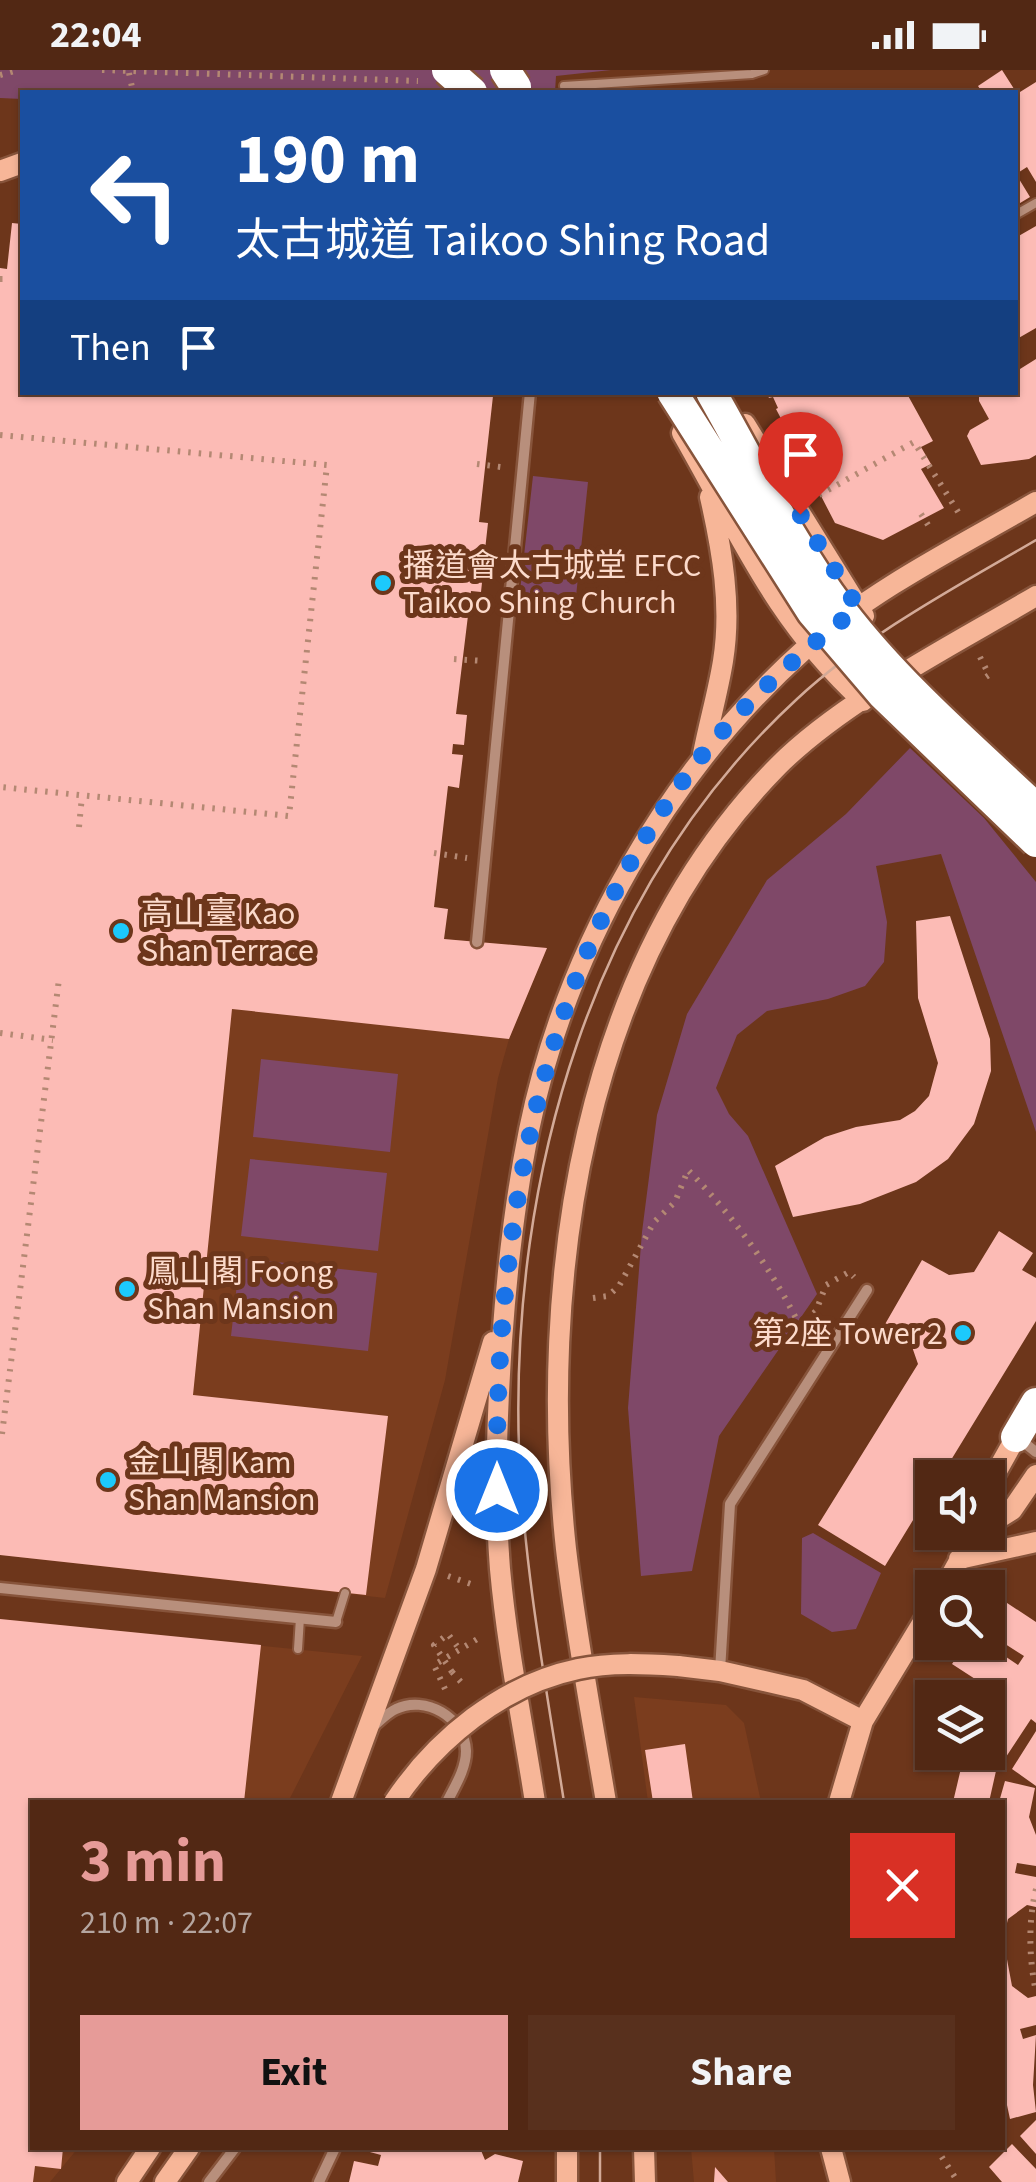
<!DOCTYPE html>
<html lang="en">
<head>
<meta charset="utf-8">
<style>
  body { margin:0; font-family:"Source Sans 3","Noto Sans TC",sans-serif; background:#58301d; color:#f1f3f6; height:100vh; display:flex; flex-direction:column; font-size:38px; white-space:nowrap }
  * { box-sizing:border-box; margin:0 }
  p { font-size:32px; color:#b5a6a0 }
  .icon { flex:none; width:55px; height:55px; fill:none; stroke:currentColor; stroke-width:2; stroke-linecap:round; stroke-linejoin:round }
  .map { position:relative; flex:1; overflow:hidden }
  .panel { position:absolute; left:30px; top:1730px; width:975px; height:350px; display:flex; flex-direction:column; background:#522814; border-radius:0px; box-shadow:0 2px 8px #0004,0 0 0 2px #684434 }
  .panel>* { flex:none }
  .hud { position:absolute; left:20px; top:20px; width:998px; height:305px; border-radius:0px; box-shadow:0 2px 8px #0004,0 0 0 2px #684434; background:#1a4fa0; color:#fff; overflow:hidden }
  .tools { position:absolute; left:915px; top:1390px; display:grid; gap:20px }
  .tools a { display:grid; place-items:center; width:90px; height:90px; border-radius:0px; background:#522814; box-shadow:0 2px 8px #0004,0 0 0 2px #684434; font-size:50px }
  .pin { position:absolute; display:grid; place-items:center; width:85px; height:85px; color:#fff; margin:-102px -42px; border-radius:50% 50% 50% 0; rotate:-45deg; box-shadow:0 0 10px #0007 }
  .pin .icon { rotate:45deg }
  .me { position:absolute; width:110px; margin:-55px; rotate:0deg; stroke-linejoin:round; filter:drop-shadow(0 0 8px #0008) }
  .turn { display:flex; align-items:center; gap:35px; height:210px; padding:0 50px; font-size:45px }
  .turn .icon { width:130px; height:130px; stroke-width:2.5 }
  .turn b { display:block; font-size:70px; line-height:85px }
  .then { display:flex; align-items:center; height:95px; padding:0 50px; background:#0003; gap:20px; font-size:38px }
  .round { display:grid; place-items:center; flex:none; width:105px; height:105px; border-radius:0px; background:#58301d }
  .overview { display:flex; align-items:center; justify-content:space-between; height:170px; padding:0 50px }
  h1 { font-size:60px; font-weight:700; line-height:75px; color:#e69b98 }
  .cta { display:flex; gap:20px; margin-top:auto; padding:20px 50px }
  .cta a { flex:1; height:115px; border-radius:0px; background:#e69b98; color:#111; font-size:40px; font-weight:700; line-height:115px; text-align:center }
  .cta a+a { background:#58301d; color:#f1f3f6 }
  .status { display:flex; justify-content:space-between; align-items:center; height:70px; padding:0 50px; background:#522814; direction:ltr }
  .status svg { height:28px; fill:currentColor }
  .map>svg:first-child { display:block }
</style>
</head>
<body>
<div class="status"><b>22:04</b><svg viewBox="0 0 49 12"><path d="M0 12V9h3v3zM5 12V6h3v6zM10 12V3h3v9zM15 12V0h3v12zM26 1h20v11H26zM47 4h2v5h-2z"/></svg></div>
<div class="map">
<svg width="1036" height="2112" viewBox="0 0 1036 2112">
  <rect width="100%" height="100%" fill="#6d361b"/>
  <path fill="#7b3d1e" d="M430 868 547 878 509 969 498 1008 445 1310 385 1528 0 1485V1364L191 921Z
    M0 1549 362 1586 288 1732H32V2078H78L50 2112H0Z
    M634 1627 726 1635 744 1653 761 1732H648Z
    M691 2078H774L776 2112H694Z"/>
  <path fill="#7f4868" d="M0 0H611L556 6 555 22H22V29L0 28Z
    M533 406 588 412 575 536 519 530Z
    M910 678 984 748 1036 812V1062L941 784 876 796 887 852 884 892 865 916 828 929 767 941 737 965 716 1018 729 1044 748 1066 817 1224 719 1366 692 1501 641 1506 628 1338 642 1162 657 1045 687 944 767 810 846 744Z
    M261 989 398 1004 390 1082 253 1067Z
    M250 1089 387 1103 378 1181 241 1166Z
    M240 1188 377 1203 368 1281 231 1266Z
    M813 1463 881 1503 856 1559 832 1562 801 1544 802 1468Z"/>
  <path fill="#fcbbb5" d="M1002 0 1016 22H982L978 16Z
    M1036 12V112L1027 97 1016 104 1030 127 1015 136V25Z
    M12 153 22 154V322H502V327L493 326 479 452 488 453 485 480 476 479 474 493 484 494 481 522 471 521 456 644 467 645 464 675 453 674 452 684 463 685 459 718 448 716 434 837 448 839 444 869 547 878 509 969 232 939 193 1325 388 1346 366 1525 0 1485V198L7 199Z
    M1036 156V258L1015 270V168Z
    M1036 289V385L1029 389 981 395 967 366 970 360 989 349 979 331V324L1015 322V302Z
    M766 322H906L933 371 921 377 931 394 921 399 944 438 883 470 835 453 776 339 778 338 773 327 769 328Z
    M950 846 990 969 991 1001 974 1054 948 1089 916 1112 860 1134 793 1147 775 1096 825 1067 856 1057 900 1050 915 1041 929 1026 938 993 918 928 916 851Z
    M999 1161 1033 1183 1022 1200 1036 1208V1251L940 1408H932V1419L885 1496 818 1455 918 1294 910 1271 884 1256 922 1190 949 1205 974 1202Z
    M998 1527 1036 1552V1653L1031 1649 1002 1693 988 1684V1650L994 1639 989 1618 952 1594 967 1572H984L1018 1595 1024 1586 988 1563V1542Z
    M0 1549 261 1575 244 1732H32V2078H63L61 2099 35 2096 33 2112H0Z
    M1036 1661V1716L1012 1699Z
    M685 1674 693 1732H653L645 1680Z
    M962 1694 996 1701 989 1732H953Z
    M1005 1711 1035 1718 1029 1747 1036 1765V1796L1017 1793 1015 1803 1036 1807V1837L1027 1835 1008 1849 1004 1865 1002 1732H999Z
    M1002 1884H1006L1012 1916 1028 1928 1036 1926V1955L1020 1959 1023 1969 1036 1965 1033 2015 1036 2042 1010 2049 1002 2012Z
    M1036 2050V2084L1020 2066Z
    M1012 2074 1036 2099V2112H1002L989 2097Z
    M355 2078H480L485 2090 495 2084 523 2091 518 2112H349L354 2091 378 2096 381 2085Z
    M715 2097 728 2112H714Z"/>
  <g fill="none" stroke-linecap="round" stroke-linejoin="round">
    <defs>
      <path id="lane" d="M564 16 752 4 764 0
        M1015 145 1036 133
        M336 1552 345 1523
        M298 1579 300 1548"/>
      <path id="street" d="M477 872 530 322
        M1017 1367 1036 1382
        M0 1518 336 1552
        M720 1601 730 1434 867 1220
        M371 1658C379 1652 387 1643 396 1639 425 1625 465 1647 466 1681 466 1699 455 1716 447 1732
        M209 2112 235 2078
        M319 2112 335 2078"/>
      <path id="secondary" d="M0 101 22 93
        M745 354 864 546
        M682 363C740 464 775 550 863 631
        M703 684C709 653 718 622 723 591 732 536 722 480 710 427
        M988 1417 1016 1367
        M988 1455 1012 1440 1036 1405
        M959 1489 1036 1472
        M944 1518 975 1462
        M678 1596 720 1601 803 1620 863 1651
        M341 1732 426 1499 493 1272
        M535 1732C523 1655 507 1577 500 1499 494 1423 497 1347 502 1271 507 1200 515 1129 529 1060 566 879 668 701 805 579 873 519 958 477 1036 432
        M606 1732C592 1648 576 1564 566 1479 537 1211 581 896 778 696 844 630 955 574 1036 526
        M839 1732 863 1651 932 1537
        M644 2078 645 2112
        M831 2078 840 2112
        M127 2112 150 2078
        M165 2112 189 2078
        M567 2112V2078"/>
      <path id="highway" d="M1016 1367 1036 1333"/>
    </defs>
    <use href="#lane" stroke="#87543b" stroke-width="12"/>
    <use href="#street" stroke="#87543b" stroke-width="15"/>
    <use href="#secondary" stroke="#87543b" stroke-width="25"/>
    <use href="#highway" stroke="#87543b" stroke-width="35"/>
    <path stroke="#b48873" stroke-width="6" stroke-dasharray="2.5 8" stroke-linecap="butt" d="M102 0 418 11
      M129 3 133 22
      M0 5 18 0
      M0 209H6
      M0 365 327 395 289 746 0 717
      M477 394 501 397
      M819 425 914 372 960 445
      M921 444 932 461
      M980 587 989 605 986 607
      M454 589 483 591
      M79 757 82 726
      M434 783 467 788
      M0 963 53 970
      M593 1228 608 1226 619 1216 654 1152 675 1132 688 1100C734 1147 771 1198 800 1256L816 1241 826 1215 849 1202 854 1207
      M2 1364 59 909
      M448 1506 471 1514
      M452 1602 461 1612
      M445 1619 434 1595 479 1568
      M1036 1819C1028 1851 1029 1889 1036 1922
      M936 2078 958 2112"/>
    <use href="#lane" stroke="#b88f7c" stroke-width="8"/>
    <use href="#street" stroke="#b88f7c" stroke-width="10"/>
    <use href="#secondary" stroke="#f7b698" stroke-width="20"/>
    <use href="#highway" stroke="#fff" stroke-width="30"/>
    <path stroke="#d3aa98" stroke-width="2.5" d="M564 1732C546 1616 524 1498 519 1380 510 1106 591 819 797 629 867 564 954 518 1036 470
      M600 2078V2112"/>
    <defs>
      <path id="secondary-bridge" d="M394 1732C436 1669 502 1615 578 1599 611 1592 645 1594 678 1596"/>
      <path id="highway-bridge" d="M447 0 472 22
        M505 0 516 17
        M672 322 812 542 883 625 1036 772
        M711 322C753 396 791 474 842 541 898 614 969 675 1036 738"/>
    </defs>
    <use href="#secondary-bridge" stroke="#87543b" stroke-width="25" stroke-linecap="butt"/>
    <use href="#highway-bridge" stroke="#87543b" stroke-width="35" stroke-linecap="butt"/>
    <path stroke="#b48873" stroke-width="6" stroke-dasharray="2.5 8" stroke-linecap="butt" d="M452 1602 434 1575 448 1564 457 1576"/>
    <use href="#secondary-bridge" stroke="#f7b698" stroke-width="20"/>
    <use href="#highway-bridge" stroke="#fff" stroke-width="30"/>
  </g>
  <g fill="none" stroke-linecap="round" stroke-linejoin="round">
    <path stroke="#1a73e8" stroke-width="18" stroke-dasharray="0 32.4" d="M497 1420C494 1163 539 890 704 683 749 628 802 581 858 538L800 444"/>
  </g>
  <g fill="#1cc9fc" stroke="#6d361b" stroke-width="4">
    <circle cx="383" cy="513" r="10"/>
    <circle cx="121" cy="861" r="10"/>
    <circle cx="127" cy="1219" r="10"/>
    <circle cx="963" cy="1263" r="10"/>
    <circle cx="108" cy="1410" r="10"/>
  </g>
  <g text-anchor="middle" stroke-width="10" stroke-linejoin="round" paint-order="stroke">
    <g font-size="32" fill="#fcdacb" stroke="#6d361b" text-anchor="start">
      <text x="403" y="506">播道會太古城堂 EFCC<tspan x="403" dy="37">Taikoo Shing Church</tspan></text>
      <text x="141" y="854">高山臺 Kao<tspan x="141" dy="37">Shan Terrace</tspan></text>
      <text x="147" y="1212">鳳山閣 Foong<tspan x="147" dy="37">Shan Mansion</tspan></text>
      <text x="943" y="1274" text-anchor="end">第2座 Tower 2</text>
      <text x="128" y="1403">金山閣 Kam<tspan x="128" dy="37">Shan Mansion</tspan></text>
    </g>
  </g>
</svg>
<div class="tools">
<a><svg class="icon" aria-label="sound" viewBox="0 0 24 24"><path d="M4 9h4l5-4v14l-5-4H4zM17 9q2 3 0 6"/></svg></a>
<a><svg class="icon" aria-label="search" viewBox="0 0 24 24"><circle cx="10" cy="10" r="6"/><path d="M15 15l6 6"/></svg></a>
<a><svg class="icon" aria-label="layers" viewBox="0 0 24 24"><path d="M12 4l9 5-9 5-9-5zM3 14l9 5 9-5"/></svg></a>
</div>
<div class="pin" style="left:800px;top:444px;background:#d93025"><svg class="icon" aria-label="arrive" viewBox="0 0 24 24"><path d="M6 21V4h12l-3 4 3 4H6"/></svg></div>
<svg class="me" style="left:497px;top:1420px" viewBox="-20 -20 40 40"><circle r="17" fill="#1a73e8" stroke="#fff" stroke-width="3"/><path d="M0-11L8 9 0 5-8 9z" fill="#fff"/></svg>
<div class="hud">
<div class="turn"><svg class="icon" aria-label="left" viewBox="0 0 24 24"><path d="M17 20v-9H6M10 6l-5 5 5 5"/></svg><div><b>190 m</b>太古城道 Taikoo Shing Road</div></div>
<div class="then">Then<svg class="icon" aria-label="arrive" viewBox="0 0 24 24"><path d="M6 21V4h12l-3 4 3 4H6"/></svg></div>
</div>
<section class="panel">
<div class="overview"><div><h1>3 min</h1><p>210 m · 22:07</p></div><a class="round" style="background:#d93025;color:#fff"><svg class="icon" aria-label="close" viewBox="0 0 24 24"><path d="M6 6l12 12M18 6L6 18"/></svg></a></div>
<div class="cta"><a>Exit</a><a>Share</a></div>
</section>
</div>
</body>
</html>
